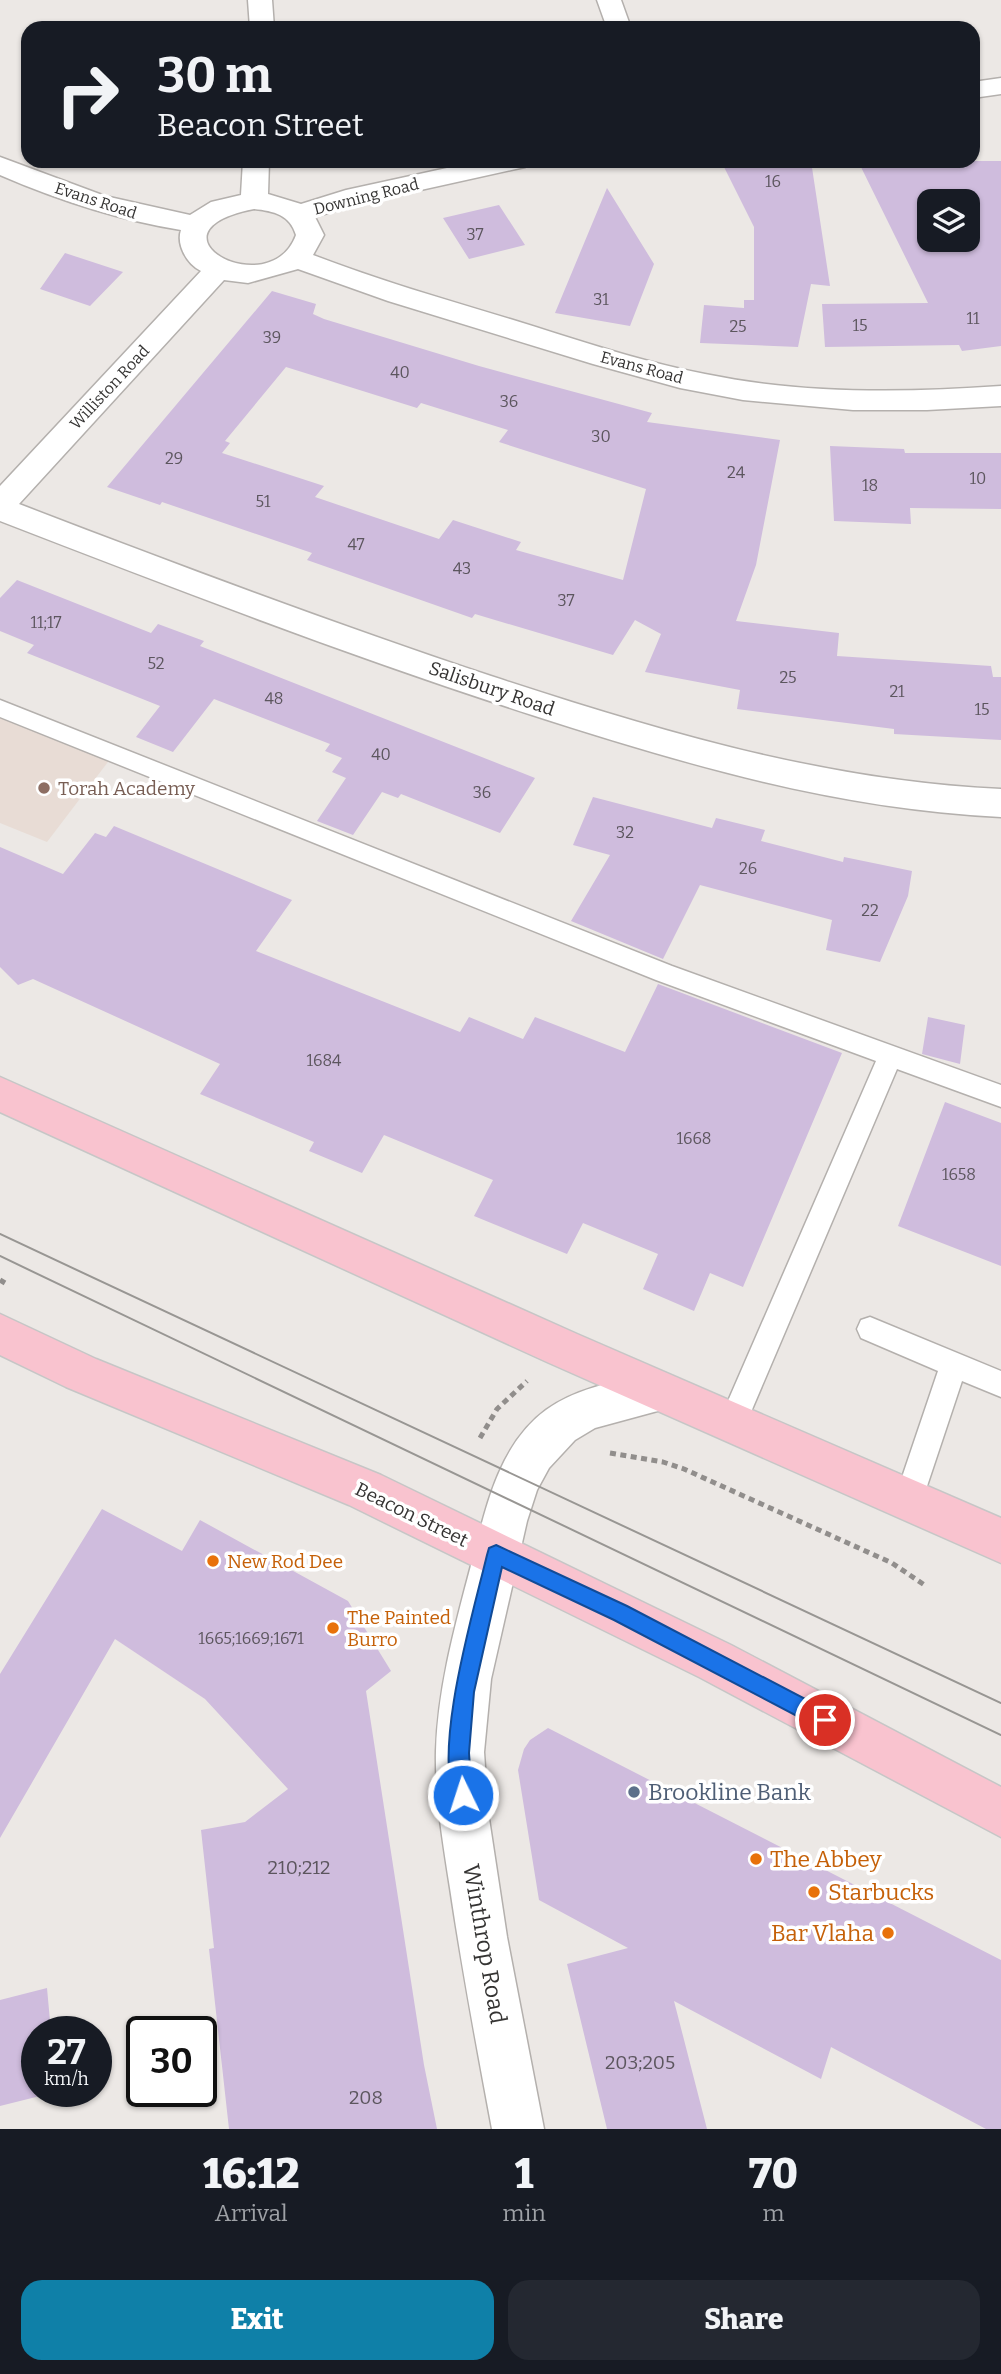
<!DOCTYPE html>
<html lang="en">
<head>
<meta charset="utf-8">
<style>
  body { margin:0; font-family:Bitter,serif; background:#242831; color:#f1f3f6; height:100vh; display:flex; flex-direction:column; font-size:26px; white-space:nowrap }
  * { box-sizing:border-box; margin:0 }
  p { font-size:23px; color:#9ea1a6 }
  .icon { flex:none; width:38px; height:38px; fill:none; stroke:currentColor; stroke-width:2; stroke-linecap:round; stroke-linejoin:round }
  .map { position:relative; height:2129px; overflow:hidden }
  .panel { display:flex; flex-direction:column; background:#171b24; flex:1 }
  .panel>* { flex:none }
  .top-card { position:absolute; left:21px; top:21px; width:959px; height:147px; border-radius:21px; box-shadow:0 2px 5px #0004; background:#171b24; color:#f1f3f6; overflow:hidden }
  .controls { position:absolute; left:917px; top:189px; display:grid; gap:14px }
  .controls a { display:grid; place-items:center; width:63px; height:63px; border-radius:14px; background:#171b24; box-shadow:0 2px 5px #0004; font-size:35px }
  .speed { position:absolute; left:21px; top:2016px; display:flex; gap:14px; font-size:35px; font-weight:700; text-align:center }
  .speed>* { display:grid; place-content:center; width:91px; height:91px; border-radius:50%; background:#171b24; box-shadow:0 2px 5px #0004; line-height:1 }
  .speed small { font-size:18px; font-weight:400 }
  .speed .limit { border:4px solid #111; border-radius:10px; background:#fff; color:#111 }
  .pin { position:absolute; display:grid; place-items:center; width:60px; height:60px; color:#fff; margin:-30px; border:4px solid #fff; border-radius:50%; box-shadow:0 2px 7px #0007 }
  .me { position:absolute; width:77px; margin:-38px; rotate:356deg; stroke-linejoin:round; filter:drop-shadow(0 0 5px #0008) }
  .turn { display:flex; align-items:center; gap:24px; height:147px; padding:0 21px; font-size:32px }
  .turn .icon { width:91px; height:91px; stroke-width:2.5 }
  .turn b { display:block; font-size:49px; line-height:60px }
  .eta { display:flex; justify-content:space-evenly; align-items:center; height:119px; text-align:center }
  .eta b { font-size:42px; font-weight:800; line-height:49px }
  .primary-button { display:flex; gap:14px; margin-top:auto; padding:14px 21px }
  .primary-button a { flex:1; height:80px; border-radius:21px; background:#0f80a8; color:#fff; font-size:28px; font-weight:800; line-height:80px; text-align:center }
  .primary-button a+a { background:#242831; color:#f1f3f6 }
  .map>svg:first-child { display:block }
</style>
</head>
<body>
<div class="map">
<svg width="1001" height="2129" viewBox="0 0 1001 2129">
  <rect width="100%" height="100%" fill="#ece8e5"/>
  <path fill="#e8dcd5" d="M0 709 114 754 47 842 0 823Z"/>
  <path fill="#cfbcdd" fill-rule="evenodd" d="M764 161H811L830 286 811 284 798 347 700 343 704 305 744 308V300H754V227L724 167Z
    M858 161H1001V346L962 351 959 345 825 347 822 304 928 303ZM929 201H968V240H929Z
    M607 188 654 264 630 326 555 313Z
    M499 205 525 245 469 259 443 218Z
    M65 253 123 272 90 306 40 289Z
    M272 291 316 304 313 314 324 319 479 366 652 413 647 422 780 440 756 565 736 621 839 633 837 656 991 666 993 677H1001V740L894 734V729L737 709 740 690 645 672 661 634 635 620 613 655 475 614 472 618 307 560 312 553 162 502 160 505 107 487ZM286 367 417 408 421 403 508 430 499 442 646 489 623 580 516 550 521 542 453 520 439 539 315 497 324 486 222 453 230 443 225 441Z
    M830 446 904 449 905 453H1001V509L910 508 911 524 834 521Z
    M17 580 151 633 158 624 204 641 200 646 535 778 500 833 401 794 398 798 382 792 353 835 317 821 346 778 332 772 342 758 325 751 330 744 214 699 173 752 136 737 160 706 27 653 34 645 0 631V598Z
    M593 797 712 828 716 818 765 830 761 841 843 862 844 857 912 871 908 896 880 962 826 950 832 920 700 885 663 959 571 921 610 855 573 845Z
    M114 826 292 900 256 951 460 1032 469 1017 523 1039 535 1017 625 1052 658 984 842 1053 743 1287 710 1273 694 1311 643 1289 658 1254 583 1223 567 1254 474 1216 493 1180 384 1135 362 1173 309 1151 314 1142 200 1094 220 1064 33 979 18 985 0 967V847L63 874 95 833 106 837Z
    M928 1017 965 1025 960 1064 922 1054Z
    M945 1102 1001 1123V1266L898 1226Z
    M102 1509 182 1551 200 1520 348 1601 391 1671 366 1691 424 2065 437 2129H229L209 1949 214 1948 201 1830 245 1822 288 1789 205 1699 115 1639 0 1838V1674Z
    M548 1728 1001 1960V2129H986L831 2047 821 2079 674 2001 707 2129H607L567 1964 628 1948 539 1900 518 1770 524 1749 530 1740Z
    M47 1988 51 2032H37V2091L56 2092 0 2106V2000Z"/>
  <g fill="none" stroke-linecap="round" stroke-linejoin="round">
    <defs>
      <path id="service" d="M0 700 672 966 1001 1085V1107L897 1069 742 1433 732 1437 722 1433 718 1424 876 1061 656 980 0 717Z
        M870 1317 1001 1371V1397L962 1381 922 1501 918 1511 908 1515 898 1511 894 1501 938 1371 861 1338 857 1329 861 1320Z"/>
      <path id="minor" d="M248 0H272L274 28H250Z
        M597 0H621L631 28H607Z
        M1001 78V94L973 98V82Z
        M0 157 105 196 190 215 211 202 241 195 243 161H269L268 194 301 204 346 190 479 161H529L525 167 353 205 315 217 324 235 313 255C378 280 444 299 510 319 575 339 638 361 705 374 802 394 902 393 1001 386V406L927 410H853L743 400 680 388 593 364 388 301 298 269 248 283 224 280 19 504C175 564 332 623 491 676 658 731 825 781 1001 789V817C837 809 687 765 532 715 352 657 176 589 0 521V486L201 271C187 264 176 245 181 230 119 220 58 200 0 175ZM254 209C274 211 290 215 296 235 270 306 137 232 254 209Z
        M661 1372 676 1378 682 1392 676 1406 595 1428 575 1440 549 1468 537 1490 527 1521 491 1679 484 1752 488 1812 507 1937 544 2129H492C477 2049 462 1969 450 1888 443 1843 435 1797 436 1751 438 1684 457 1619 474 1554 487 1502 501 1443 546 1410 579 1386 623 1380 661 1372Z"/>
      <path id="primary" d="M0 1077 577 1334 1001 1518V1563L547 1362 0 1112Z
        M0 1314 96 1359 381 1475 731 1645 1001 1787V1837L699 1677 349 1505 66 1387 0 1355Z"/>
    </defs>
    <use href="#service" stroke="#b4b0ad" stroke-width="3"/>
    <use href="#minor" stroke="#b4b0ad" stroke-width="3"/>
    <use href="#primary" stroke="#c6c6c6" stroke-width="3"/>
    <path stroke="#918e8c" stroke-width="5" stroke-dasharray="6 4.5" stroke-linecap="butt" d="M0 1280 5 1283
      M480 1438 497 1409 527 1381
      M610 1453 663 1462 684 1469 892 1563 926 1586"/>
    <use href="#service" fill="#fff" fill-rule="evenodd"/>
    <use href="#minor" fill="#fff" fill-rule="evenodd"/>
    <use href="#primary" fill="#f9c3cf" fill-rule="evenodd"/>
    <path stroke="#989693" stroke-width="2" d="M0 1234 1001 1703
      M0 1256 1001 1735"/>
  </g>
  <path fill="#1a73e8" stroke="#114b97" stroke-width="2" d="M496 1545 627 1606 832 1713 835 1720 832 1727 825 1730 818 1727 614 1620 502 1567 474 1692 469 1753 472 1795 470 1802 463 1805 455 1802C433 1747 473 1614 487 1555L489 1548Z"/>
  <circle fill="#8d6e63" stroke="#fff" stroke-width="2.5" cx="44" cy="788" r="7"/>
  <g fill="#e8710a" stroke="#fff" stroke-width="2.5">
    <circle cx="213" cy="1561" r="7"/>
    <circle cx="333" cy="1628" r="7"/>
    <circle cx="756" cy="1859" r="7"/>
    <circle cx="814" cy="1892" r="7"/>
    <circle cx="888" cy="1933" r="7"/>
  </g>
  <circle fill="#5c6f8a" stroke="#fff" stroke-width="2.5" cx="634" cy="1792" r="7"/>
  <g text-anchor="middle" stroke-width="7" stroke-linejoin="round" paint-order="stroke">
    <g font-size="16" fill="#5c565e">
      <text x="773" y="187">16</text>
      <text x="475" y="240">37</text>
      <text x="601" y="305">31</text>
      <text x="973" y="324">11</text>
      <text x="860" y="331">15</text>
      <text x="738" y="332">25</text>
      <text x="272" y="343">39</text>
      <text x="400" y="378">40</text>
      <text x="509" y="407">36</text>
      <text x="601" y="442">30</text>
      <text x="174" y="464">29</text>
      <text x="736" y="478">24</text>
      <text x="978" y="484">10</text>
      <text x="870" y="491">18</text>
      <text x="263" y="507">51</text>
      <text x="356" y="550">47</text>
      <text x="462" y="574">43</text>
      <text x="566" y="606">37</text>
      <text x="46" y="628">11;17</text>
      <text x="156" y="669">52</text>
      <text x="788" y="683">25</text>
      <text x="897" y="697">21</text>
      <text x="274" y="704">48</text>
      <text x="982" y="715">15</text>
      <text x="381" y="760">40</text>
      <text x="482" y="798">36</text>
      <text x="625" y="838">32</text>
      <text x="748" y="874">26</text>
      <text x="870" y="916">22</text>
      <text x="324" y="1066">1684</text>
      <text x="694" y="1144">1668</text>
      <text x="959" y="1180">1658</text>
      <text x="251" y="1644">1665;1669;1671</text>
    </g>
    <g font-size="16" fill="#353433" stroke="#fff">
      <text transform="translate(366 196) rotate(-14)" y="6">Downing Road</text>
      <text transform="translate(96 200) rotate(18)" y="6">Evans Road</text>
      <text transform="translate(642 367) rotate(15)" y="6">Evans Road</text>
      <text transform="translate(109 387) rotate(-47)" y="6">Williston Road</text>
    </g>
    <g font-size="19" fill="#353433" stroke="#fff">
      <text transform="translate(492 688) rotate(19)" y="7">Salisbury Road</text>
      <text transform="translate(412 1514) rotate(26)" y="7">Beacon Street</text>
    </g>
    <g font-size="19" fill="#785e54" stroke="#fff" text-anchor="start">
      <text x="58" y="795">Torah Academy</text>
    </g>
    <g font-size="19" fill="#c56008" stroke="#fff" text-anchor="start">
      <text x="227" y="1568">New Rod Dee</text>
      <text x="347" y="1624">The Painted<tspan x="347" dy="22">Burro</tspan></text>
    </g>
    <g font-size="19" fill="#5c565e">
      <text x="299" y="1874">210;212</text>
      <text x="640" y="2069">203;205</text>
      <text x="366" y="2104">208</text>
    </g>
    <g font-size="23" fill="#4e5e75" stroke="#fff" text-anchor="start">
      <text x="648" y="1800">Brookline Bank</text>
    </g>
    <g font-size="23" fill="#c56008" stroke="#fff" text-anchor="start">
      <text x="770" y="1867">The Abbey</text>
      <text x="828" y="1900">Starbucks</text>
      <text x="874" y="1941" text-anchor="end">Bar Vlaha</text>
    </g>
    <g font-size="23" fill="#353433" stroke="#fff">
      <text transform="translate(485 1944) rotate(80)" y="8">Winthrop Road</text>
    </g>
  </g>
</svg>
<div class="controls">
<a><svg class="icon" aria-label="layers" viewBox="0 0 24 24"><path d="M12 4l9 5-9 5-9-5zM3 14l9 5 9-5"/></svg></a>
</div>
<div class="speed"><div>27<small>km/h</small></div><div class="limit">30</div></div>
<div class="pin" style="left:825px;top:1720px;background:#d93025"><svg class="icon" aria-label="arrive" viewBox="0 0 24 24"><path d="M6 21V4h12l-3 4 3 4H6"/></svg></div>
<svg class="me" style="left:463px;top:1795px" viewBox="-20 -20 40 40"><circle r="17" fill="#1a73e8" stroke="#fff" stroke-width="3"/><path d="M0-11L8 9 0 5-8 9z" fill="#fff"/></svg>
<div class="top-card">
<div class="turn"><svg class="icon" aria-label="right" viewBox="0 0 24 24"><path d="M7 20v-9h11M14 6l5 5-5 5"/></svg><div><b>30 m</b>Beacon Street</div></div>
</div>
</div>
<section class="panel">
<div class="eta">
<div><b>16:12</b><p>Arrival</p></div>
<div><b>1</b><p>min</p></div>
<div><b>70</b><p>m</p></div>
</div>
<div class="primary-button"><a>Exit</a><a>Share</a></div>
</section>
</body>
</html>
